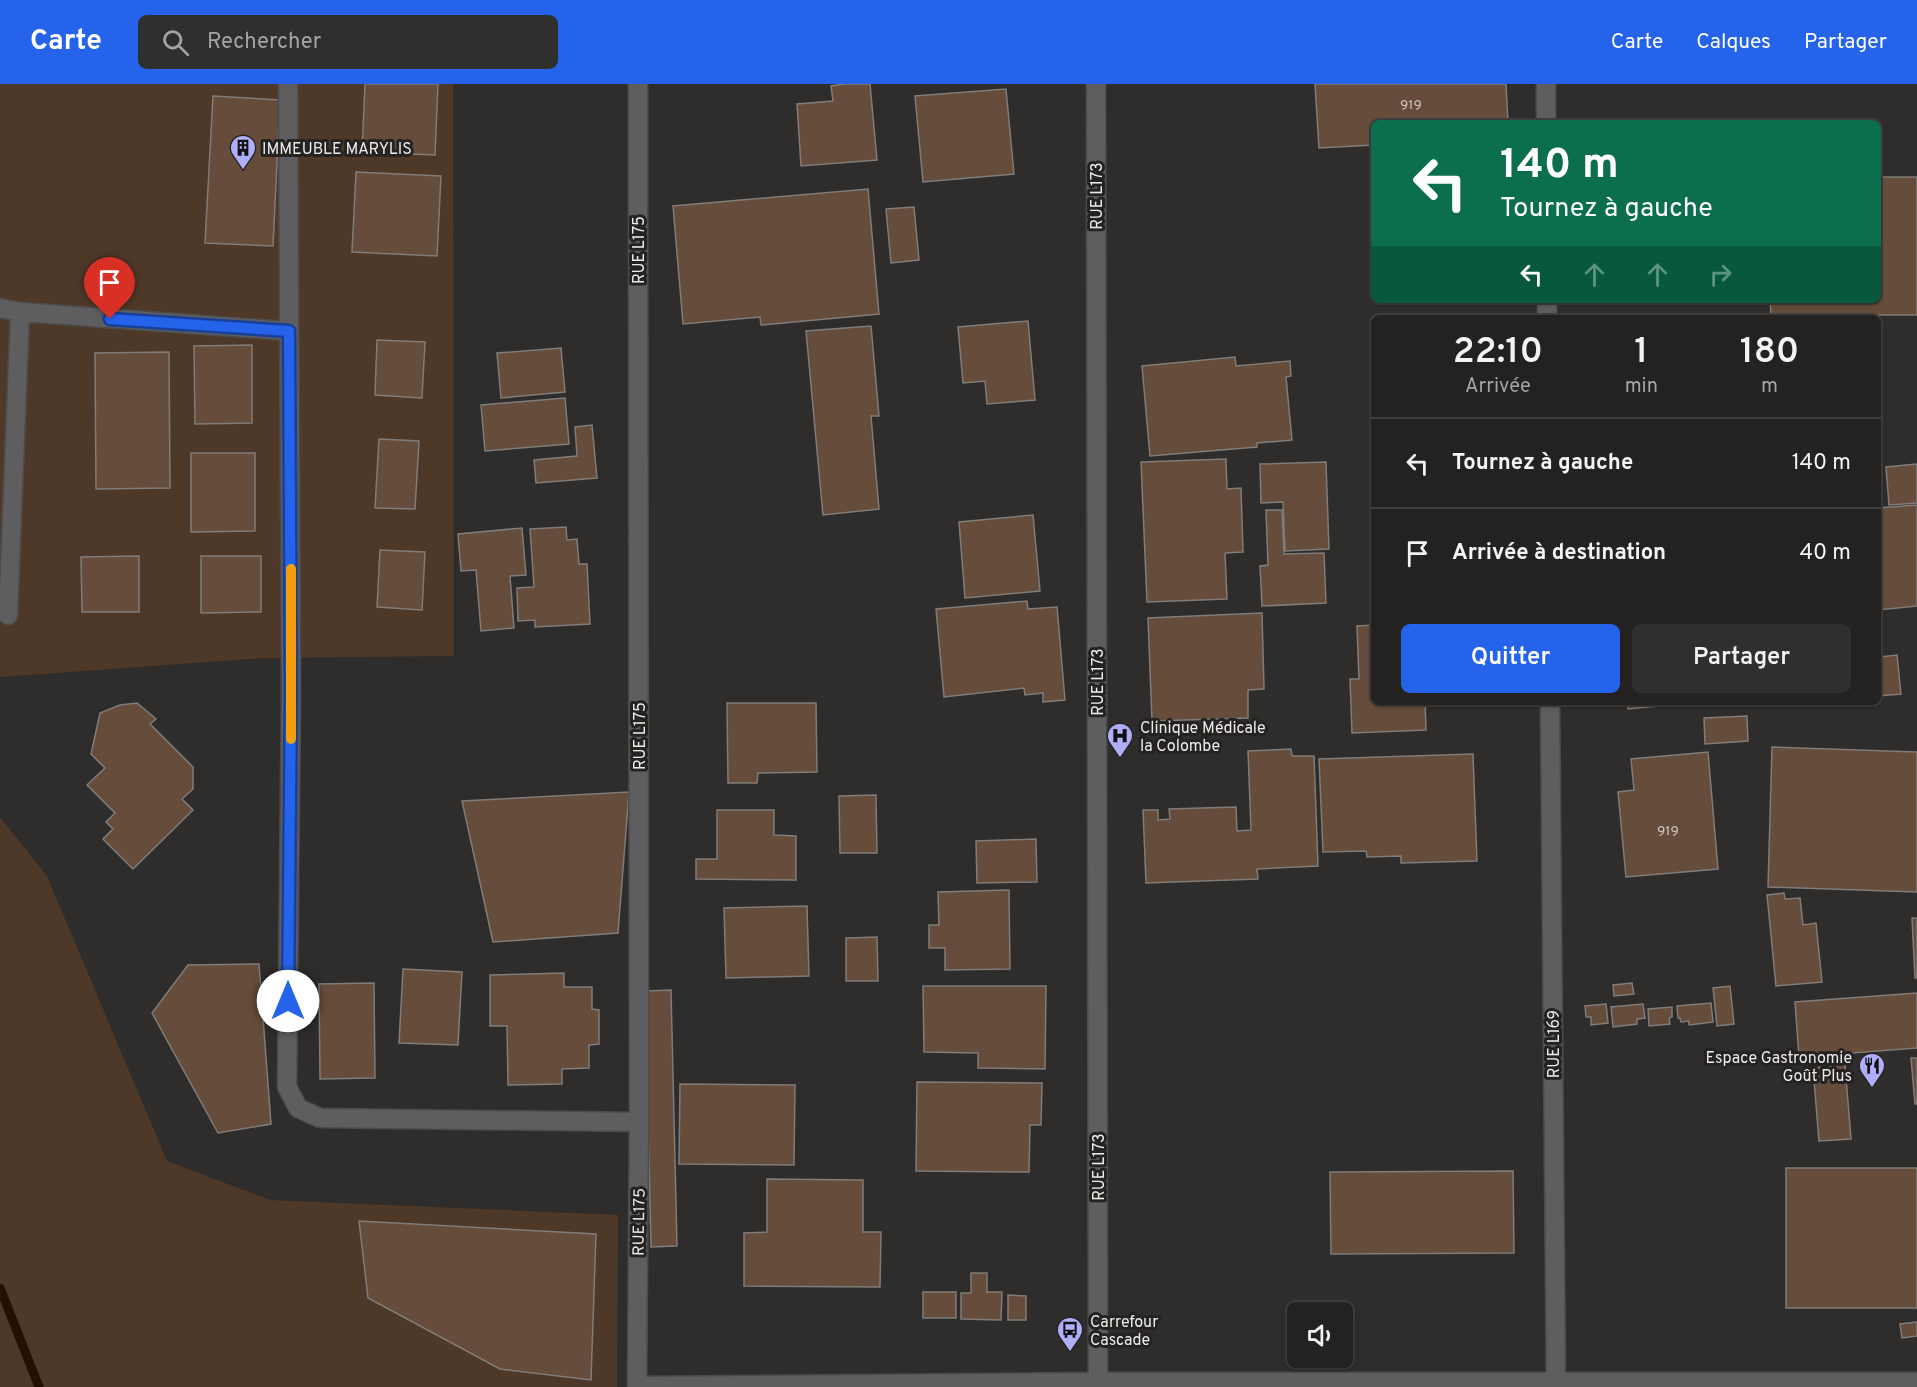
<!DOCTYPE html>
<html lang="fr">
<head>
<meta charset="utf-8">
<style>
  body { margin:0; font-family:Overpass,sans-serif; background:#2f2f2d; color:#f1f3f6; height:100vh; display:flex; flex-direction:column; font-size:22px; white-space:nowrap }
  * { box-sizing:border-box; margin:0 }
  p { font-size:20px; color:#a3a4a5 }
  .icon { flex:none; width:33px; height:33px; fill:none; stroke:currentColor; stroke-width:2; stroke-linecap:round; stroke-linejoin:round }
  .map { position:relative; flex:1; overflow:hidden }
  .drawer { position:absolute; left:1371px; top:231px; width:510px; height:390px; display:flex; flex-direction:column; background:#232220; border-radius:9px; box-shadow:0 2px 4px #0004,0 0 0 2px #403f3e }
  .drawer>* { flex:none }
  .banner { position:absolute; left:1371px; top:36px; width:510px; height:183px; border-radius:9px; box-shadow:0 2px 4px #0004,0 0 0 2px #403f3e; background:#0b6e4f; color:#fff; overflow:hidden }
  .buttons { position:absolute; left:1287px; top:1218px; display:grid; gap:12px }
  .buttons a { display:grid; place-items:center; width:66px; height:66px; border-radius:9px; background:#232220; box-shadow:0 2px 4px #0004,0 0 0 2px #403f3e; font-size:30px }
  .pin { position:absolute; display:grid; place-items:center; width:51px; height:51px; color:#fff; margin:-62px -26px; border-radius:50% 50% 50% 0; rotate:-45deg; box-shadow:0 0 6px #0007 }
  .pin .icon { rotate:45deg }
  .me { position:absolute; width:66px; margin:-33px; rotate:0deg; stroke-linejoin:round; filter:drop-shadow(0 0 4px #0008) }
  .turn { display:flex; align-items:center; gap:21px; height:126px; padding:0 30px; font-size:27px }
  .turn .icon { width:78px; height:78px; stroke-width:2.5 }
  .turn b { display:block; font-size:42px; line-height:51px }
  .lanes { display:flex; align-items:center; height:57px; padding:0 30px; background:#0003; justify-content:center; gap:30px; direction:ltr }
  .lanes .off { opacity:.35 }
  .eta { display:flex; justify-content:space-evenly; align-items:center; height:102px; text-align:center }
  .eta b { font-size:36px; font-weight:600; line-height:42px }
  .button { display:flex; gap:12px; margin-top:auto; padding:12px 30px }
  .button a { flex:1; height:69px; border-radius:9px; background:#2563eb; color:#fff; font-size:24px; font-weight:600; line-height:69px; text-align:center }
  .button a+a { background:#2f2f2d; color:#f1f3f6 }
  ul { padding:0; list-style:none }
  li { display:flex; align-items:center; gap:18px; height:90px; padding:0 30px; border-top:2px solid #403f3e }
  li div { flex:1 }
  li b { display:block; font-size:22px }
  li em { font-style:normal }
  header { display:flex; align-items:center; gap:36px; box-sizing:border-box; height:84px; padding:0 30px; background:#2563eb; color:#fff }
  header strong { font-size:28px }
  nav { display:flex; gap:33px; margin-inline-start:auto; font-size:21px }
  .search { width:420px; height:54px; background:#2f2f2d; display:flex; align-items:center; gap:15px; box-sizing:border-box; padding:0 21px; border-radius:9px; color:#a3a4a5; font-size:22px }
  .map>svg:first-child { display:block }
</style>
</head>
<body>
<header>
<strong>Carte</strong>
<div class="search"><svg class="icon" aria-label="search" viewBox="0 0 24 24"><circle cx="10" cy="10" r="6"/><path d="M15 15l6 6"/></svg>Rechercher</div>
<nav><a>Carte</a><a>Calques</a><a>Partager</a></nav>
</header>
<div class="map">
<svg width="1917" height="1303" viewBox="0 0 1917 1303">
  <rect width="100%" height="100%" fill="#2f2d2b"/>
  <path fill="#4e3828" d="M0 0H453L454 572 264 574 0 593Z
    M0 733 47 792 167 1077 270 1116 618 1131 617 1303H0Z"/>
  <g fill="none" stroke-linecap="round" stroke-linejoin="round">
    <path stroke="#240f01" stroke-width="9" d="M0 1204 39 1303"/>
  </g>
  <path fill="#664c3a" stroke="#7f7c7a" stroke-width="1.5" d="M365 0H438L435 71 362 68Z
    M844 0H870L877 76 801 82 797 20 833 17 831 2Z
    M1315 0H1506L1508 39H1374V61L1319 64Z
    M1006 5 1014 90 923 98 915 12Z
    M213 12 280 16 273 162 205 159Z
    M356 88 441 92 437 172 352 168Z
    M1878 93H1917V231H1771L1770 216H1878Z
    M868 105 879 230 761 241 760 233 683 240 673 122Z
    M914 123 919 176 891 179 886 125Z
    M1028 237 1035 316 987 320 985 297 963 299 958 243Z
    M871 242 879 332H871L879 425 823 431 806 247Z
    M377 256 425 258 422 314 375 311Z
    M252 261V339L195 340 194 262Z
    M561 264 565 308 501 314 497 269Z
    M169 268 170 404 96 405 95 269Z
    M1235 273 1236 282 1290 277 1291 292 1286 293 1292 356 1257 359V363L1150 372 1142 282Z
    M565 314 569 360 485 367 481 321Z
    M592 341 597 394 536 399 534 376 577 372 575 343Z
    M379 355 419 357 415 425 375 424Z
    M191 369H255V447L191 448Z
    M1226 375 1227 405 1241 404 1243 468 1225 469 1227 515 1147 518 1141 378Z
    M1326 378 1329 465 1285 467 1283 418 1261 419 1260 380Z
    M1917 380V419L1889 421 1886 383Z
    M1917 421V522L1878 526V424Z
    M1266 426H1282L1284 470 1324 469 1326 519 1262 522 1260 482 1268 481Z
    M1033 431 1040 507 965 514 959 438Z
    M566 443 567 456 577 455 579 480H587L590 540 535 543V536L518 537 517 504 534 503 530 445Z
    M522 444 526 491 510 492 514 544 481 547 476 486 461 487 458 450Z
    M380 466 425 468 422 526 377 523Z
    M139 472V528H82L81 473Z
    M201 472H261V528L201 529Z
    M1027 517 1028 525 1057 523 1065 616 1043 618V609L1025 611 1024 604 944 613 936 525Z
    M1262 529 1264 605 1248 606V634L1152 637 1148 534Z
    M1374 541V618H1425L1426 646 1352 649 1350 595H1359L1357 542Z
    M1878 567 1880 573 1897 571 1901 610 1878 612Z
    M1627 618H1701L1628 625Z
    M137 619 156 635 150 640 193 683V705L182 715 193 726 133 785 103 755 113 745 106 738 115 729 87 701 105 684 91 670 100 629 120 621Z
    M727 619H816L817 688 758 689 757 699H728Z
    M1747 632 1748 657 1705 660 1704 634Z
    M1772 663 1917 668V808L1768 803Z
    M1291 665 1292 672H1314L1318 782 1257 785 1258 795 1146 799 1143 726H1158V736L1170 735 1169 725 1236 723 1237 747 1251 746 1248 667Z
    M1708 668 1718 785 1626 793 1618 708 1634 706 1631 675Z
    M1473 670 1477 777 1401 779V772L1367 773 1366 767 1323 768 1319 675Z
    M629 708 618 849 493 858 462 717Z
    M876 711 877 769H840L839 712Z
    M717 726H774V751L796 752V796L696 795V775H717Z
    M1036 755 1037 798 977 799 976 757Z
    M1009 806 1010 885 945 886V864H929V841H939L938 808Z
    M1784 809 1785 815 1800 814 1803 841 1816 839 1822 898 1776 902 1767 811Z
    M807 822 809 892 726 894 724 824Z
    M1912 834H1917V894H1915Z
    M877 853 878 897H846V854Z
    M259 880 271 1040 218 1049 152 929 188 881Z
    M403 885 462 888 458 961 399 959Z
    M564 889V903H592V925L599 926V960L589 961V984L562 985V1000L508 1001 507 942H490V891Z
    M374 899 375 994 320 995 319 900Z
    M1632 899 1634 910 1614 912 1613 901Z
    M923 902H1046L1045 985 978 984V969L924 968Z
    M1730 902 1734 940 1717 942 1713 904Z
    M671 906 677 1162 651 1163 645 907Z
    M1917 909V964L1799 973 1795 918Z
    M1711 919 1713 938 1689 941V937L1681 938 1680 934H1678L1677 922Z
    M1606 920 1608 939 1591 941V933H1586L1585 922Z
    M1643 920 1645 934 1637 935V940L1613 943 1611 923Z
    M1672 923V933L1669 934 1670 940 1649 942 1648 925Z
    M1911 974H1917V1020H1915Z
    M1845 981 1851 1055 1819 1057 1813 984Z
    M917 998 1042 999 1041 1041H1030L1029 1088 916 1087Z
    M680 1000 795 1001 794 1081 679 1080Z
    M1786 1084H1917V1224H1786Z
    M1513 1087 1514 1169 1331 1170 1330 1088Z
    M767 1095 863 1096V1148H881L880 1203 744 1202V1149L767 1148Z
    M359 1137 596 1150 591 1296 500 1285 368 1214Z
    M971 1189H987V1208H1002L1001 1236 961 1235V1209H971Z
    M923 1208H956V1234H923Z
    M1008 1211 1026 1212V1236H1008Z
    M1917 1238V1252L1902 1254 1900 1240Z"/>
  <g fill="none" stroke-linecap="round" stroke-linejoin="round">
    <defs>
      <path id="minor" d="M288 0 291 612 287 1003 298 1024 320 1034 639 1038
        M1096 0 1098 1303
        M1546 0V39
        M1547 216V234
        M0 224 20 228 289 247
        M8 531 20 228
        M1550 618 1556 1303
        M637 1302 1098 1298H1917
        M637 1303 639 1038 638 0"/>
    </defs>
    <use href="#minor" stroke="#4d4b49" stroke-width="21"/>
    <use href="#minor" stroke="#5e5e60" stroke-width="18"/>
  </g>
  <g fill="none" stroke-linecap="round" stroke-linejoin="round">
    <defs>
      <path id="route" d="M110 235 289 247 291 612 288 917"/>
    </defs>
    <use href="#route" stroke="#184099" stroke-width="15"/>
    <use href="#route" stroke="#2563eb" stroke-width="10"/>
    <path stroke="#f59e0b" stroke-width="10" d="M291 655V485"/>
  </g>
  <defs>
    <symbol id="building-pin" viewBox="-11 -11 22 30"><path d="M0 17L-7.5 6A9.5 9.5 0 1 1 7.5 6Z" fill="#afaefa" stroke="#252321"/><path d="M-4-6H4V6H1V3H-1V6H-4ZM-2.5-4.3h1.7v1.8h-1.7ZM.8-4.3h1.7v1.8H.8ZM-2.5-1h1.7V.8h-1.7ZM.8-1h1.7V.8H.8Z" fill="#111"/></symbol>
    <symbol id="hospital-pin" viewBox="-11 -11 22 30"><path d="M0 17L-7.5 6A9.5 9.5 0 1 1 7.5 6Z" fill="#afaefa" stroke="#252321"/><path d="M-5-5h3v3.5h4V-5h3V5h-3V1.5h-4V5h-3Z" fill="#111"/></symbol>
    <symbol id="restaurant-pin" viewBox="-11 -11 22 30"><path d="M0 17L-7.5 6A9.5 9.5 0 1 1 7.5 6Z" fill="#afaefa" stroke="#252321"/><path d="M-5-6h1v4h1v-4h1v4h1v-4h1v5L-1.5 .5V6h-2V.5L-5-1ZM5-6V6H3V1.5H1.5Q1.5-4 5-6Z" fill="#111"/></symbol>
    <symbol id="bus-pin" viewBox="-11 -11 22 30"><path d="M0 17L-7.5 6A9.5 9.5 0 1 1 7.5 6Z" fill="#afaefa" stroke="#252321"/><path d="M-5-6H5V4H4V6H2V4H-2V6H-4V4H-5ZM-3.5-4V0h7V-4ZM-3.5 1.2v1.5H-2V1.2ZM2 1.2v1.5H3.5V1.2Z" fill="#111"/></symbol>
  </defs>
  <g fill-rule="evenodd">
    <use href="#building-pin" x="228" y="49" width="30" height="40"/>
    <use href="#hospital-pin" x="1105" y="637" width="30" height="40"/>
    <use href="#restaurant-pin" x="1857" y="967" width="30" height="40"/>
    <use href="#bus-pin" x="1055" y="1231" width="30" height="40"/>
  </g>
  <g text-anchor="middle" stroke-width="6" stroke-linejoin="round" paint-order="stroke">
    <g font-size="14" fill="#cac2bd">
      <text x="1411" y="25">919</text>
      <text x="1668" y="751">919</text>
    </g>
    <g font-size="16" fill="#eceae9" stroke="#252321" text-anchor="start">
      <text x="262" y="70">IMMEUBLE MARYLIS</text>
      <text x="1140" y="649">Clinique Médicale<tspan x="1140" dy="18">la Colombe</tspan></text>
      <text x="1852" y="979" text-anchor="end">Espace Gastronomie<tspan x="1852" dy="18">Goût Plus</tspan></text>
      <text x="1090" y="1243">Carrefour<tspan x="1090" dy="18">Cascade</tspan></text>
    </g>
    <g font-size="16" fill="#eceae9" stroke="#252321">
      <text transform="translate(1096 112) rotate(-90)" y="6">RUE L173</text>
      <text transform="translate(638 166) rotate(-90)" y="6">RUE L175</text>
      <text transform="translate(1097 598) rotate(-90)" y="6">RUE L173</text>
      <text transform="translate(639 652) rotate(-90)" y="6">RUE L175</text>
      <text transform="translate(1553 960) rotate(-90)" y="6">RUE L169</text>
      <text transform="translate(1098 1083) rotate(-90)" y="6">RUE L173</text>
      <text transform="translate(638 1138) rotate(-89)" y="6">RUE L175</text>
    </g>
  </g>
</svg>
<div class="buttons">
<a><svg class="icon" aria-label="sound" viewBox="0 0 24 24"><path d="M4 9h4l5-4v14l-5-4H4zM17 9q2 3 0 6"/></svg></a>
</div>
<div class="pin" style="left:110px;top:235px;background:#d93025"><svg class="icon" aria-label="arrive" viewBox="0 0 24 24"><path d="M6 21V4h12l-3 4 3 4H6"/></svg></div>
<svg class="me" style="left:288px;top:917px" viewBox="-20 -20 40 40"><circle r="19" fill="#fff"/><path d="M0-13L10 11 0 6-10 11z" fill="#2563eb"/></svg>
<div class="banner">
<div class="turn"><svg class="icon" aria-label="left" viewBox="0 0 24 24"><path d="M17 20v-9H6M10 6l-5 5 5 5"/></svg><div><b>140 m</b>Tournez à gauche</div></div>
<div class="lanes"><svg class="icon" aria-label="left" viewBox="0 0 24 24"><path d="M17 20v-9H6M10 6l-5 5 5 5"/></svg><svg class="icon off" aria-label="ahead" viewBox="0 0 24 24"><path d="M12 20V5M6 11l6-6 6 6"/></svg><svg class="icon off" aria-label="ahead" viewBox="0 0 24 24"><path d="M12 20V5M6 11l6-6 6 6"/></svg><svg class="icon off" aria-label="right" viewBox="0 0 24 24"><path d="M7 20v-9h11M14 6l5 5-5 5"/></svg></div>
</div>
<section class="drawer">
<div class="eta">
<div><b>22:10</b><p>Arrivée</p></div>
<div><b>1</b><p>min</p></div>
<div><b>180</b><p>m</p></div>
</div>
<ul>
<li><svg class="icon" aria-label="left" viewBox="0 0 24 24"><path d="M17 20v-9H6M10 6l-5 5 5 5"/></svg><div><b>Tournez à gauche</b></div><em>140 m</em></li>
<li><svg class="icon" aria-label="arrive" viewBox="0 0 24 24"><path d="M6 21V4h12l-3 4 3 4H6"/></svg><div><b>Arrivée à destination</b></div><em>40 m</em></li>
</ul>
<div class="button"><a>Quitter</a><a>Partager</a></div>
</section>
</div>
</body>
</html>
